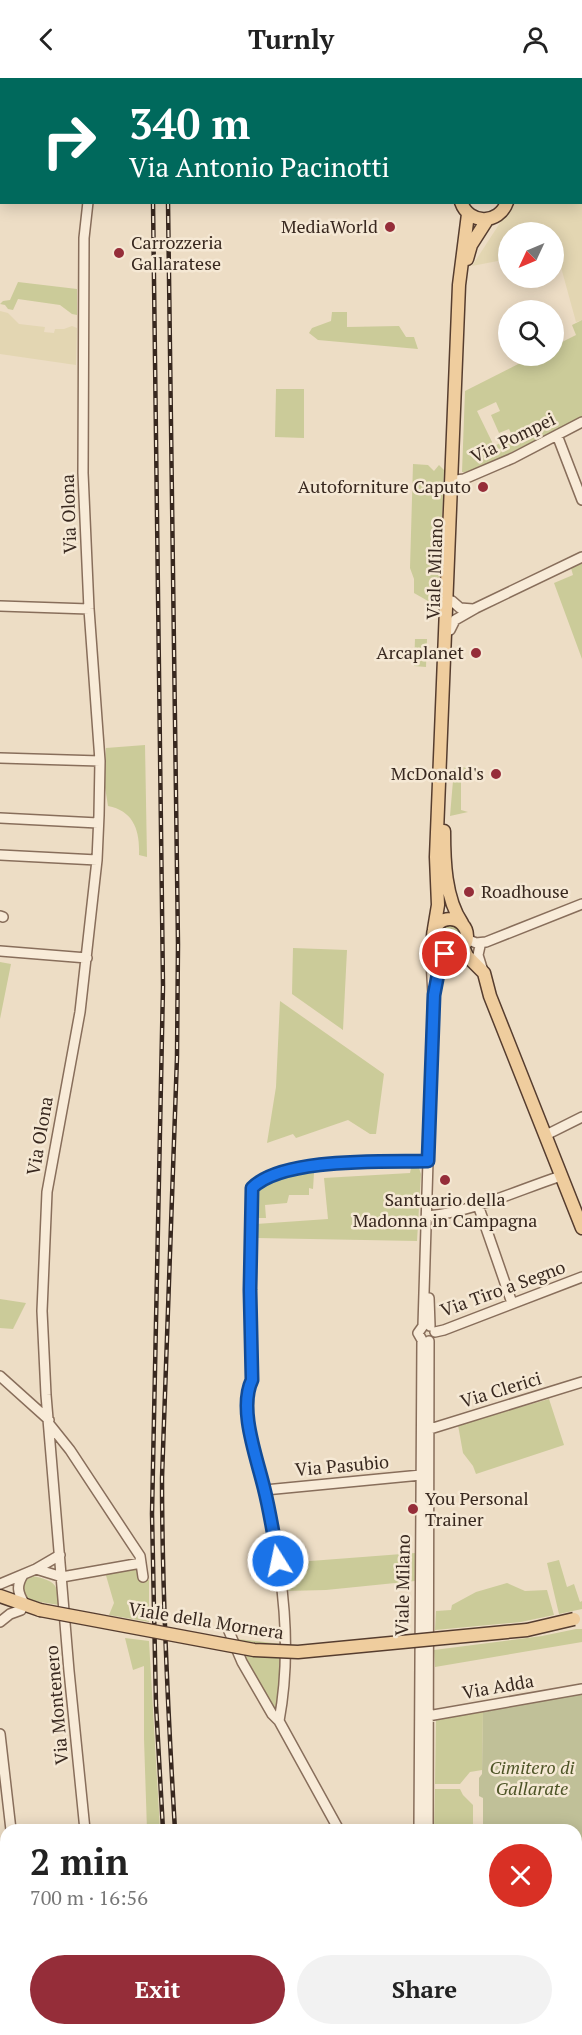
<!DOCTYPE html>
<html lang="en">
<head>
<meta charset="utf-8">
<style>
  body { margin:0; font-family:"PT Serif",serif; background:#f2f2f2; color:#222; height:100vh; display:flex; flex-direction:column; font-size:22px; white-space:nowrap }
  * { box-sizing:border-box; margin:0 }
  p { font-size:20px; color:#767676 }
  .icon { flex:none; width:33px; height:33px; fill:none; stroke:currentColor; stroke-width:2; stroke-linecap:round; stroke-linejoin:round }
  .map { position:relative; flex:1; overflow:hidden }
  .side { position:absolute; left:0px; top:1746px; width:582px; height:212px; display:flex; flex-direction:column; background:#fff; border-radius:18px 18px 0 0; box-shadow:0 3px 15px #0003 }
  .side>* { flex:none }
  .banner { position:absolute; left:0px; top:0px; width:582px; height:126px; box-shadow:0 3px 15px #0003; background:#00695c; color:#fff; overflow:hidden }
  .needle { width:39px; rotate:226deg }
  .fabs { position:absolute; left:498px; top:144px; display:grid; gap:12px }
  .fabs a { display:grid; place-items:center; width:66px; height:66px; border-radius:50%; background:#fff; box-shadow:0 3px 15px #0003; font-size:30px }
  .pin { position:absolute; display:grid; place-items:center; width:51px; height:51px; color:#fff; margin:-26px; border:3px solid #fff; border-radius:50%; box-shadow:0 2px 6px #0007 }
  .me { position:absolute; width:66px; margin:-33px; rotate:350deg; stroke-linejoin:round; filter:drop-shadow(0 0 4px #0008) }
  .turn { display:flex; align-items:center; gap:21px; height:126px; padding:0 30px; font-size:27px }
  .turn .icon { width:78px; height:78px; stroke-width:2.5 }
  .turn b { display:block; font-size:42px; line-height:51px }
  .round { display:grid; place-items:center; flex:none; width:63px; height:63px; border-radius:32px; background:#f2f2f2 }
  .overview { display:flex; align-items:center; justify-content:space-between; height:102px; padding:0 30px }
  h1 { font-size:36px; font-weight:700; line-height:45px }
  .primary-button { display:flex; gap:12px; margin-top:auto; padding:12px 30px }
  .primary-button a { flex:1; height:69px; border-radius:36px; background:#952d39; color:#fff; font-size:24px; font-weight:700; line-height:69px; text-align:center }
  .primary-button a+a { background:#f2f2f2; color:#222 }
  header { display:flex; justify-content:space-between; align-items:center; height:78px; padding:0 30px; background:#fff; font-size:27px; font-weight:700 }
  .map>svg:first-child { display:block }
</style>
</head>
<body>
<header><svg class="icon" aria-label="back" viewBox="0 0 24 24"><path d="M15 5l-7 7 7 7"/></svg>Turnly<svg class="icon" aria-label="person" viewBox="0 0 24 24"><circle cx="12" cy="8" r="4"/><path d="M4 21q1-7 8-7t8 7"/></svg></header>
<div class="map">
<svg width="582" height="1957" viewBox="0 0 582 1957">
  <rect width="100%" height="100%" fill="#edddc5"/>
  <path fill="#e3d6b2" d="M580 30H582V242L576 244 556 171H554V154H508V181L472 188 513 125 580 124Z
    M0 233 8 235 19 246 45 249 44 254 54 255 55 251H64L72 248 77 250 76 287 0 276Z"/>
  <path fill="#cbcb99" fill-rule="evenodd" d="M18 204 77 211V237L72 236 60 227 18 221 13 232 8 231 5 227 0 226 3 223 10 222Z
    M332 234H347V249L399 248 406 259H414L418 271 318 262 309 255 312 250 331 243Z
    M582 242V339L470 395 462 394 465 313 534 278H554V268L576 257 572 247ZM496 324 500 333 491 337 499 355 509 351 513 359 494 368 477 333Z
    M276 311H304V360L275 359Z
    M413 386 428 387 434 393 439 387 444 392 439 519 428 523 414 515V501L410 490Z
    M582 485V581L554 505 573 497 571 490Z
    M415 561H427L426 589 414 588Z
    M145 667 147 779 139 777C140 753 134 733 108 728L104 703 106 670Z
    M456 688 467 690V693H461V732L468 734 450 738 454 691Z
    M440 857a10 10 0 1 1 20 0a10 10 0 1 1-20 0Z
    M293 870 347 872 343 952 292 916Z
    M0 884 11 886 0 941Z
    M280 923 384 996 376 1056H370L348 1042 296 1060 293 1056 267 1065 276 1009Z
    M411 1090H419L421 1096 417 1163 257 1160 256 1146 328 1141 324 1100 410 1095Z
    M314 1095 313 1111 309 1110V1117H289L287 1125 265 1127 266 1140H256L255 1120 264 1106 297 1096Z
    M0 1221 26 1225 13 1251 0 1250Z
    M549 1321 564 1367 476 1396 473 1388 463 1375 458 1347Z
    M415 1475V1503L326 1512 285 1513 283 1498 287 1495 284 1485Z
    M559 1482 567 1509 574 1506 580 1524 582 1523V1531L559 1536 547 1485Z
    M137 1488 142 1501 149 1502V1544L109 1537 114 1525 105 1494Z
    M33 1498C55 1503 58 1506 59 1527L28 1522 24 1516 21 1505 26 1501Z
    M507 1505 525 1513 547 1512 554 1537 521 1544 435 1552 436 1533 451 1532 452 1527 476 1514Z
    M576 1551H582V1564L435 1589 434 1572 542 1558Z
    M125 1560 149 1563 160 1752H147L144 1661V1588L133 1592Z
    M238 1561 281 1566 277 1635 249 1592Z
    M483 1633 482 1692 470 1694 460 1706H435L436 1641Z
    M435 1711H460L463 1717 473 1727V1752H434Z
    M576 1812H582V1914H576Z"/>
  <path fill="#c0c098" d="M582 1615V1779H578L576 1784V1752H483V1720L479 1718V1700L482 1696 483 1633Z"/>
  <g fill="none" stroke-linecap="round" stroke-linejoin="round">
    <defs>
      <path id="minor" d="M198 0V2
        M111 2 112 0
        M580 25H582
        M557 357 582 422
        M456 402 464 401 513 380 582 344
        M452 523 460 530 473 531
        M0 528 89 531
        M450 552 455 542 476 530 582 479
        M0 680 100 683
        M0 740 98 745
        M0 777 97 782
        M0 838 3 839
        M467 861 476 865 486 864 582 826
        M480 868 478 877 483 893
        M0 873 87 880
        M436 909 441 882 447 875
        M546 1057 582 1039
        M478 1127 512 1225
        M427 1138C473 1134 518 1112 561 1098
        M429 1220 430 1248
        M423 1248 433 917 431 882 434 865
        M435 1254 444 1252 582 1199
        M0 1298 49 1342
        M50 1347 70 1372 132 1466 140 1478 143 1499
        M430 1351 582 1304
        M265 1412 421 1397
        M36 1491 62 1499 141 1485
        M23 1497C16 1508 18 1515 24 1525
        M0 1506 36 1491 60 1477
        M0 1544 10 1536 21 1532
        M228 1551 242 1584 272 1636 279 1643 339 1752
        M422 1639 582 1611
        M279 1643C288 1594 287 1545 280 1496 276 1468 271 1438 264 1410 257 1381 238 1331 252 1302L250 1212 252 1110C282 1079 384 1084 428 1083
        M0 1656 11 1752
        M85 1752 69 1593 46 1317 42 1233 47 1114 80 934 97 782 99 737 100 683 89 531 83 395 84 160 88 124
        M419 1752 422 1262 418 1255 423 1248
        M428 1752 429 1263
        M0 1788H6
        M576 1807H582
        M576 1951 582 1952
        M28 1952 29 1957
        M103 1952V1957
        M315 1952V1957
        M417 1957V1952
        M424 1957V1952
        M503 1957V1952"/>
      <path id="major" d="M464 2V0
        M461 124C469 147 499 147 507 124
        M467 181 471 167 487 142
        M444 753C444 782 445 820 462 845
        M433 858a17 17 0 1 1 34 0a17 17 0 1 1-34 0Z
        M434 851 438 827 436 779 459 207 468 136
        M463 869 467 878 484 895 490 918 582 1150
        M0 1518 40 1532"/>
    </defs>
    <use href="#minor" stroke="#886e5b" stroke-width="12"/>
    <use href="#major" stroke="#563d2f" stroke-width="15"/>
    <use href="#minor" stroke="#f8ebd8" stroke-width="9"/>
    <use href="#major" stroke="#efcd9e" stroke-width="12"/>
    <defs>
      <path id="rail" d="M151 0V2
        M162 0V2
        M153 124 163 908 152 1436 156 1627 163 1752
        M168 124 178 866 177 979 162 1400C162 1517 168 1635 175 1752
        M171 1952V1957
        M182 1952V1957
        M155 1957 156 1952"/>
    </defs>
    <use href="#rail" stroke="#38281f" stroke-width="4.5"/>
    <use href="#rail" stroke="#f5e8d4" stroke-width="2" stroke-dasharray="7" stroke-linecap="butt"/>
    <defs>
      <path id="major-bridge" d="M40 1532 254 1572 298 1574 527 1552 574 1541"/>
    </defs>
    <use href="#major-bridge" stroke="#563d2f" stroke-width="15" stroke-linecap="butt"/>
    <use href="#major-bridge" stroke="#efcd9e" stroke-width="12"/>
  </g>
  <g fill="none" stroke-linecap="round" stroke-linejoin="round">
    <defs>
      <path id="route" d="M278 1483C274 1459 270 1434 264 1410 257 1380 238 1331 252 1302L250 1212 252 1110C282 1079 384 1084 428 1083L434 917 440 886 445 876"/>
    </defs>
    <use href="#route" stroke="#114b97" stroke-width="15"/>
    <use href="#route" stroke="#1a73e8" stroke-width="10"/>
  </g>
  <g fill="#952d39" stroke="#f5e8d4" stroke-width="2">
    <circle cx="390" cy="149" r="6"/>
    <circle cx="119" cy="175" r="6"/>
    <circle cx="483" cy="409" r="6"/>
    <circle cx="476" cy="575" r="6"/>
    <circle cx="496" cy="696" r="6"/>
    <circle cx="469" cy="814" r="6"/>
    <circle cx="445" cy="1102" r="6"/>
    <circle cx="413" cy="1431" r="6"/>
  </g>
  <g text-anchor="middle" stroke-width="5" stroke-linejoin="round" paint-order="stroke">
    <g font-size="18" fill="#38281f" stroke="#f5e8d4" text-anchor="end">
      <text x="378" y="155">MediaWorld</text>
      <text x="131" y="171" text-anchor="start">Carrozzeria<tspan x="131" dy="21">Gallaratese</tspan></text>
      <text x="471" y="415">Autoforniture Caputo</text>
      <text x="464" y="581">Arcaplanet</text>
      <text x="484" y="702">McDonald's</text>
      <text x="481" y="820" text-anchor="start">Roadhouse</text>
      <text x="445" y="1128" text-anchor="middle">Santuario della<tspan x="445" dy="21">Madonna in Campagna</tspan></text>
      <text x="425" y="1427" text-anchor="start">You Personal<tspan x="425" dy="21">Trainer</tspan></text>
    </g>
    <g font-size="18" fill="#38281f" stroke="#f5e8d4">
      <text transform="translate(513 360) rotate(-26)" y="6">Via Pompei</text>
      <text transform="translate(69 436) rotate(-92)" y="6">Via Olona</text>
      <text transform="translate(435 491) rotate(-88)" y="6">Viale Milano</text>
      <text transform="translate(40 1058) rotate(-80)" y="6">Via Olona</text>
      <text transform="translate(503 1211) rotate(-20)" y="6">Via Tiro a Segno</text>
      <text transform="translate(501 1312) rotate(-17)" y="6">Via Clerici</text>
      <text transform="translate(342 1388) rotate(-5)" y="6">Via Pasubio</text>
      <text transform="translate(403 1507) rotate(-89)" y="6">Viale Milano</text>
      <text transform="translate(206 1543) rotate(9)" y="6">Viale della Mornera</text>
      <text transform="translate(498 1609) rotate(-10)" y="6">Via Adda</text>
      <text transform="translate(57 1627) rotate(-95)" y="6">Via Montenero</text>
    </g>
    <g font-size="18" font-style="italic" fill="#4d5426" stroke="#f5e8d4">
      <text x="532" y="1696">Cimitero di<tspan x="532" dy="21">Gallarate</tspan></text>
    </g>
  </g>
</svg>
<div class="fabs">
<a><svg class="needle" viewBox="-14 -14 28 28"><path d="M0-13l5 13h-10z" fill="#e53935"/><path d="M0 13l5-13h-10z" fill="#767676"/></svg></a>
<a><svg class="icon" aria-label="search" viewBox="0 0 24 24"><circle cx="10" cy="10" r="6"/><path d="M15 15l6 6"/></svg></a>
</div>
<div class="pin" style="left:445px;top:876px;background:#d93025"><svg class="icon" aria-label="arrive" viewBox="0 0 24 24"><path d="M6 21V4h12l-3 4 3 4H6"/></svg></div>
<svg class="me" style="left:278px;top:1483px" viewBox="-20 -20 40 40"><circle r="17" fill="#1a73e8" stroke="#fff" stroke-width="3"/><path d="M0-11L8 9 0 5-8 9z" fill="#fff"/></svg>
<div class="banner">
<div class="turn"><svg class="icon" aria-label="right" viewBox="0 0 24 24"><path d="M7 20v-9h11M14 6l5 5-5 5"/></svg><div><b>340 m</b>Via Antonio Pacinotti</div></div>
</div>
<section class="side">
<div class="overview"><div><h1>2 min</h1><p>700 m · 16:56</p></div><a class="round" style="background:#d93025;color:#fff"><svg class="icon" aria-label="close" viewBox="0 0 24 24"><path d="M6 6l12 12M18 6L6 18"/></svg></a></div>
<div class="primary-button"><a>Exit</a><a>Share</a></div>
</section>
</div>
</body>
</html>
